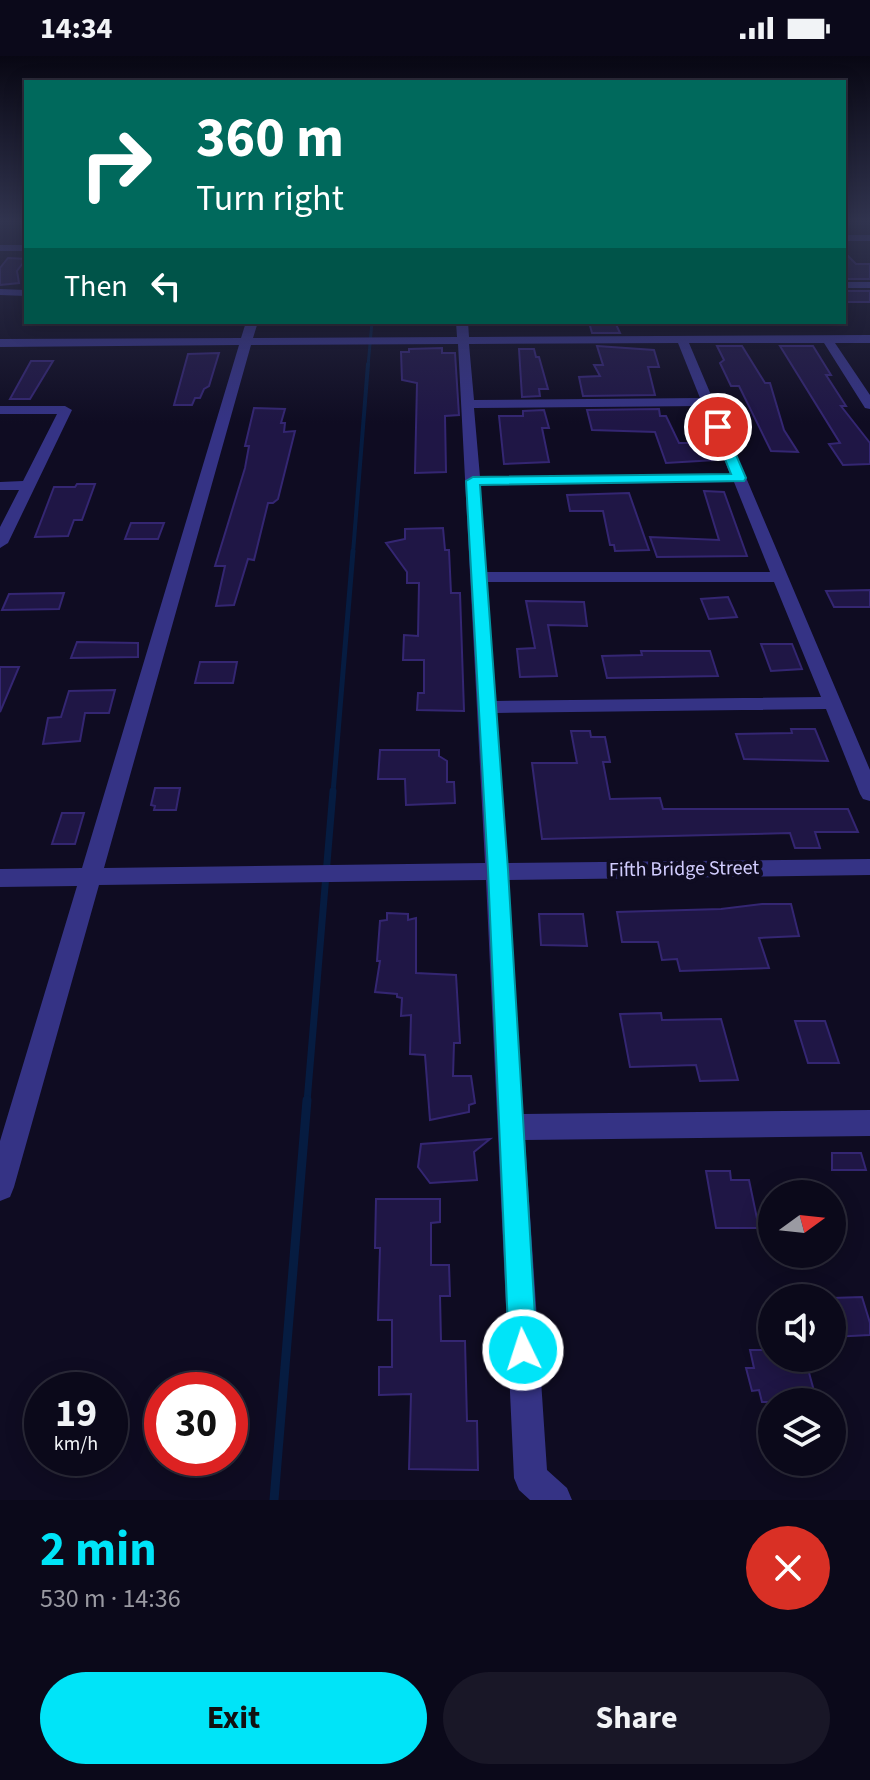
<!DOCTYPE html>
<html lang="en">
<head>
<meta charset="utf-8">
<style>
  body { margin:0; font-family:"Source Sans 3",sans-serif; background:#191727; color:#f1f3f6; height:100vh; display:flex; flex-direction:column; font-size:30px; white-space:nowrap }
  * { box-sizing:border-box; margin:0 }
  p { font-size:26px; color:#9a9aa2 }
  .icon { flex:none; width:44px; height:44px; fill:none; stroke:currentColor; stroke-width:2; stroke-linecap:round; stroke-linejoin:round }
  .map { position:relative; height:1444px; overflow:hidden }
  .sheet { display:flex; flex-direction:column; background:#0b091a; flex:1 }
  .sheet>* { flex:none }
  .banner { position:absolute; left:24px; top:24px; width:822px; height:244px; border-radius:0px; box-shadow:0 4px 20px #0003,0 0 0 2px #2b2a39; background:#00695c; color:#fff; overflow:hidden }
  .needle { width:52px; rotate:75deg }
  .tools { position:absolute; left:758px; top:1124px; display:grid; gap:16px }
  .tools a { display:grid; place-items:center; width:88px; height:88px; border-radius:50%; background:#0b091a; box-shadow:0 4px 20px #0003,0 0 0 2px #2b2a39; font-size:40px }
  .speed { position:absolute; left:24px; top:1316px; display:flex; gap:16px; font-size:40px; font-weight:700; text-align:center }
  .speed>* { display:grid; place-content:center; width:104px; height:104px; border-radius:50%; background:#0b091a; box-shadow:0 4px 20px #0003,0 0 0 2px #2b2a39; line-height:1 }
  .speed small { font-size:20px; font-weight:400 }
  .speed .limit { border:12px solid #d22; background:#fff; color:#111 }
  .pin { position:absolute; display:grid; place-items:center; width:68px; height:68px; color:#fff; margin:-34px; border:4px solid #fff; border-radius:50%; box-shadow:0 2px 8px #0007 }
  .me { position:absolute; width:88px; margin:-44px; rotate:356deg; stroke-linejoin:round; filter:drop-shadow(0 0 6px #0008) }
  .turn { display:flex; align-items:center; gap:28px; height:168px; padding:0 40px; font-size:36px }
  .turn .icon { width:104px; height:104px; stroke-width:2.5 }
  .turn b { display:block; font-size:56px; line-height:68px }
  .then { display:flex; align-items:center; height:76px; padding:0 40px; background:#0003; gap:16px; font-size:30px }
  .round { display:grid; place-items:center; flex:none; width:84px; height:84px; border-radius:42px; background:#191727 }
  .headline { display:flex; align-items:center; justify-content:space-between; height:136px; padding:0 40px }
  h1 { font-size:48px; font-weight:700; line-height:60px; color:#00e4f8 }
  .button { display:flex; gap:16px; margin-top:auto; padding:16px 40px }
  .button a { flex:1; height:92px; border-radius:48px; background:#00e4f8; color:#111; font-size:32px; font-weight:700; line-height:92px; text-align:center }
  .button a+a { background:#191727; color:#f1f3f6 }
  .status { display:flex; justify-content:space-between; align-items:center; height:56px; padding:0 40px; background:#0b091a; direction:ltr }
  .status svg { height:22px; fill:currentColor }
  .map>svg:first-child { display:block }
</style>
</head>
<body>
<div class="status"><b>14:34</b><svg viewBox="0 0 49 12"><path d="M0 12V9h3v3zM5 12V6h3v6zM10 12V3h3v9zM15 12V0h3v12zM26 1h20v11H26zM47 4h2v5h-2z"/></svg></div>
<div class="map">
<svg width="870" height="1444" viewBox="0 0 870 1444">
  <rect width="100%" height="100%" fill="#0f0c22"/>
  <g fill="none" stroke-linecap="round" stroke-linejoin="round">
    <path stroke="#061c41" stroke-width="3" d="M368 310 372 266"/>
    <path stroke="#061c41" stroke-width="4" d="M353 497 368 308"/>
    <path stroke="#061c41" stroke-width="5" d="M333 737 353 495"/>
    <path stroke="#061c41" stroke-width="7" d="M307 1046 333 735"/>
    <path stroke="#061c41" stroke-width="9" d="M274 1444 307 1044"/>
  </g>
  <path fill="#1f1645" stroke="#342672" stroke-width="2" d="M844 196 856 208H870V223H844Z
    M8 202 26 203 17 215 19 227 0 229V212Z
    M844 235H870V246H844Z
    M589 266H615L620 277H592Z
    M597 290 654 294 659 311H648L655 339 583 340 579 321 600 320 594 309H603Z
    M717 290H742L765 327H770L784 374 798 396 771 395 739 330H731L720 307 724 304Z
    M780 290H813L831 319H826L846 350H841L870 387V408L843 409 829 388 840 387Z
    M442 292V297H455L459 359 445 360 446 416 415 417 417 327 402 324 401 296H409V293Z
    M519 293H534L536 301H539L548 333H539L540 340 522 341Z
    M219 297 209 330 204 333 200 342H195L192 349H174L188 298Z
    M31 305H53L30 343H10Z
    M254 352 285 353 281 367H285L284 376 295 375 278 443 273 447H268L254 504 248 503 234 549 216 550 225 510H215L245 412 249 390H245Z
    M659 353 660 360H666L679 387H708L715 404 666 407 655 376 592 374 587 354Z
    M544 354 549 372H542L549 406 504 408 499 360H523V355Z
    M77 428H95L82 464H74L68 480 35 481 54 431H75Z
    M704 435 724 436 747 500 657 501 650 481 719 484Z
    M629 437 649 494 615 495 614 489H610L603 455H570L567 439Z
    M131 467H164L158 483H125Z
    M443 472 445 494H449L451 537H460L464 655 417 654 418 637H424V604H403L404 579 418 580 419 527H407V516L386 487 405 483V473Z
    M870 534V551H834L826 535Z
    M64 537 59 553 2 554 9 538Z
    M728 541 737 561 709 563 701 543Z
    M526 545 584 546 587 570 548 569 557 620 520 621 517 593 535 592Z
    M77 586 138 587V601L71 602Z
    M761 588H792L802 613 771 615Z
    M641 595H710L718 620 607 622 602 600 642 599Z
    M200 606H237L233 627H195Z
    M0 611H19L0 656Z
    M115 634 109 657H85L80 685 43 688 48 662 61 661 69 635Z
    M791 673H815L828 705 744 703 736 678 792 677Z
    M571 675H590L591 681H605L610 706H603L610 743 660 742 663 753H848L858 776H815L820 792H795L790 777 542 783 532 707H577Z
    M380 694H439V700L447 705V726H454L455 747 406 749 405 723H378Z
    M155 732H180L176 754H154L155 750 151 749Z
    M62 757H84L75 788H52Z
    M762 848H791L799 880 759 882 769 912 680 915 677 903 662 904 658 886H622L617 856 721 853Z
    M387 857 408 858V864L416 862V917L456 919 460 987H454L453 1020H471L475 1047 469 1049V1056L430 1064 425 999 410 998 411 959 401 960 402 942 397 941V938L375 936 380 905H377L380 865 387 864Z
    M539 858H583L587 890 541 889Z
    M661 957 662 964 721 963 738 1024 700 1025 696 1009 630 1011 620 958Z
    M795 965H825L839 1007H808Z
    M490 1083 474 1096 477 1124 430 1127 418 1111 421 1088Z
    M832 1097H861L866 1114H832Z
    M706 1115H730L731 1124H749L759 1172H716Z
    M376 1143H440V1166L431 1167V1209H449L450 1240H440L441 1285H465L467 1365H477L478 1414 409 1413 411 1338 379 1339V1311H392V1264H378L380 1192H375Z
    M862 1241 870 1267V1279L832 1281V1242Z
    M750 1294H772V1302H805L817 1346H762L759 1334 752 1335 746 1312H754Z"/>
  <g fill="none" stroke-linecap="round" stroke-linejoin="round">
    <path fill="#353385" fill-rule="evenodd" d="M844 179H870V185H844Z
      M0 189H26V195H0Z
      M844 226H870V232H844Z
      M0 233 26 234V240L0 239Z
      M246 266H258L253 282 457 281 456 266H468L469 281 870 279V287H835L870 339V353L865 352 824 287H689L870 714V745L863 743 860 738 826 653 496 657 506 807 870 803V819L507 824 523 1058 870 1054V1080L525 1084 547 1414 567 1432 572 1444H530L519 1434 514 1422 486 824 99 829 14 1131 10 1141 0 1145V1085L77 830 0 831V813L82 812 239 289 0 291V283L241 282ZM678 287 700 342 474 344 469 288ZM458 288 485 807 104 812 251 289ZM703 350 730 418 480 421 474 352ZM734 426 770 516H486L480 429ZM487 526H774L821 641 495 645Z
      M0 350H65L72 354 8 487 0 492V471L19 434H0V426L23 425 57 358H0Z"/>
  </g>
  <linearGradient id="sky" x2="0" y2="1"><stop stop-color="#080713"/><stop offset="0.45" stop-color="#31344f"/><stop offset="1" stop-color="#31344f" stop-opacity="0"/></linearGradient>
  <rect width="870" height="367" fill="url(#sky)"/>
  <path fill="#00e4f8" stroke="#0094a1" stroke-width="2" d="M718 368 724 371 746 422 744 425 480 429 508 814 537 1294 533 1304 523 1308 513 1304 509 1294 488 814 466 425 473 421 731 418 712 371Z"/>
  <g text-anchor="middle" stroke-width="8" stroke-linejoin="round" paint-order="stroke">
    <g font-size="20" fill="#d2cdff" stroke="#0f0c22">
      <text transform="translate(684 812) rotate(-1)" y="7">Fifth Bridge Street</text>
    </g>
  </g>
</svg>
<div class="tools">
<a><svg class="needle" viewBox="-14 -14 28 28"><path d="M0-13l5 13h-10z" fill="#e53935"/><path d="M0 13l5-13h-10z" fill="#9a9aa2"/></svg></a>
<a><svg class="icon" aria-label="sound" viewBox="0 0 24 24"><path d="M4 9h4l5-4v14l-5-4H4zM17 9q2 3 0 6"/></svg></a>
<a><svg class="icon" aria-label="layers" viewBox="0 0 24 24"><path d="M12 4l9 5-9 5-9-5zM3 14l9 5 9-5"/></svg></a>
</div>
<div class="speed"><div>19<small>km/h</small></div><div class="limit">30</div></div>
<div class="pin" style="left:718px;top:371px;background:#d93025"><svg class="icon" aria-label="arrive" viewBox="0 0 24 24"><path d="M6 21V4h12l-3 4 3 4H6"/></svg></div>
<svg class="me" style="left:523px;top:1294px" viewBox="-20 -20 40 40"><circle r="17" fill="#00e4f8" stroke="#fff" stroke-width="3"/><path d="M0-11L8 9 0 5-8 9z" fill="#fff"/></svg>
<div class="banner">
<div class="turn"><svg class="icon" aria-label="right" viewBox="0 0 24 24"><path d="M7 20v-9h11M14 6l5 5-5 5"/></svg><div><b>360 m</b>Turn right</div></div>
<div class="then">Then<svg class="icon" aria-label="left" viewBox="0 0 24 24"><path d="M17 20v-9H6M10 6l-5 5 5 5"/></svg></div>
</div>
</div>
<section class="sheet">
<div class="headline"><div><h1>2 min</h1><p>530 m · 14:36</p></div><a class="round" style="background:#d93025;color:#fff"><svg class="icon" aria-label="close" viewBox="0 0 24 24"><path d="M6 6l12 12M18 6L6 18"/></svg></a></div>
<div class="button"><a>Exit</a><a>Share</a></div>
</section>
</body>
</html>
